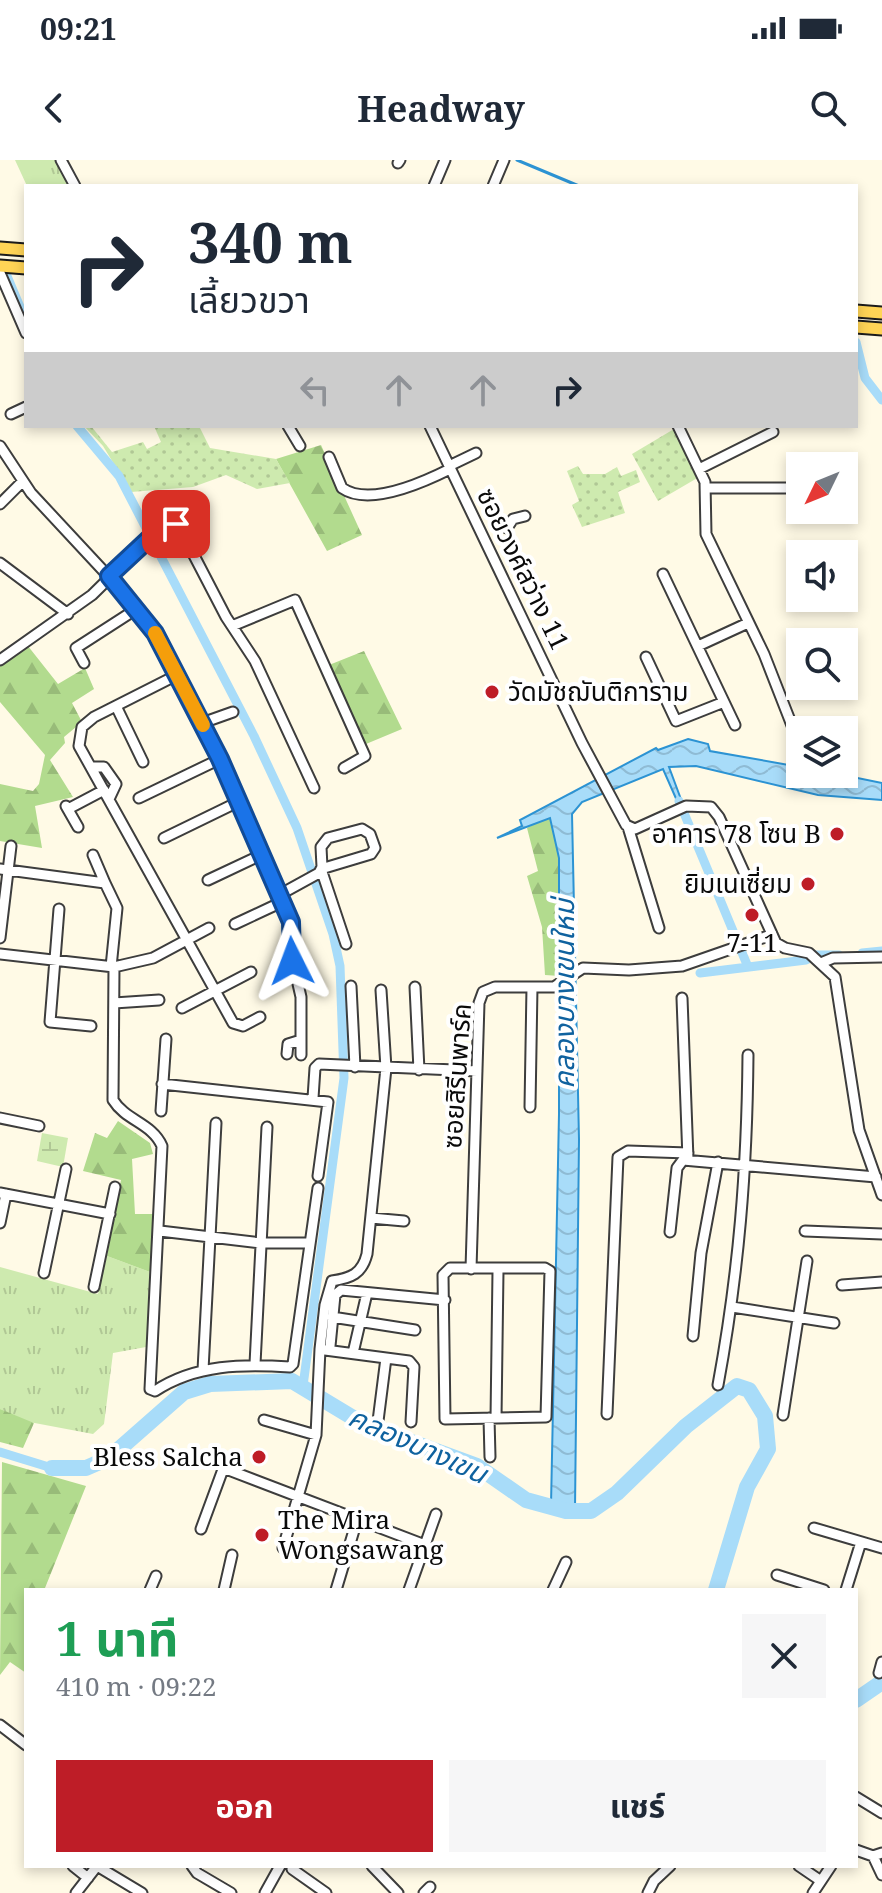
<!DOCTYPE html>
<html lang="th">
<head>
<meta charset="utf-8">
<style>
  body { margin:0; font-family:"Noto Serif","Noto Sans Thai",serif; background:#f6f6f7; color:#1f2937; height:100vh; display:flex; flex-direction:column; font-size:30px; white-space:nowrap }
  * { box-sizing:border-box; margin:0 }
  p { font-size:26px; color:#747a83 }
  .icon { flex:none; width:44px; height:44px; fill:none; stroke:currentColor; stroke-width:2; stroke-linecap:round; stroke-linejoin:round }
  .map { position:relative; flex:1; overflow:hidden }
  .side { position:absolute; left:24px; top:1428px; width:834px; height:280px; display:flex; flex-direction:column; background:#fff; border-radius:0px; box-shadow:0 4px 12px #0003 }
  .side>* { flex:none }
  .hud { position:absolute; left:24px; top:24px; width:834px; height:244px; border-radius:0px; box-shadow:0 4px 12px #0003; background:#fff; color:#1f2937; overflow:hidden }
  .needle { width:52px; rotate:227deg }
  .buttons { position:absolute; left:786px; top:292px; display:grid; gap:16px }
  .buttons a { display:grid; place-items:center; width:72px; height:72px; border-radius:0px; background:#fff; box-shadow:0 4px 12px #0003; font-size:40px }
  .pin { position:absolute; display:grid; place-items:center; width:68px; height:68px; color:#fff; margin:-34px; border-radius:16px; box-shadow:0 4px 12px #0006 }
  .me { position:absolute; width:88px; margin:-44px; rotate:357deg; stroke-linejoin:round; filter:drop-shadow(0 0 6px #0008) }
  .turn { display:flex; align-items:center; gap:28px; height:168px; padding:0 32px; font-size:36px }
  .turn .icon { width:104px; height:104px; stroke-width:2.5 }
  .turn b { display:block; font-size:56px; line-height:68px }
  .lanes { display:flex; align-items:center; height:76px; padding:0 32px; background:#0003; justify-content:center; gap:40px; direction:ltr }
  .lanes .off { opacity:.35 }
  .round { display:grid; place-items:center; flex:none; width:84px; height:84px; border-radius:0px; background:#f6f6f7 }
  .head { display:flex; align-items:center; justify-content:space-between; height:136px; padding:0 32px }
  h1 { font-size:48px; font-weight:700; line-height:60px; color:#1e9e55 }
  .cta { display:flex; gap:16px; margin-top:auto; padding:16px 32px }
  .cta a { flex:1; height:92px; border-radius:0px; background:#be1d27; color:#fff; font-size:32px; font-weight:700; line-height:92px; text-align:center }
  .cta a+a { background:#f6f6f7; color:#1f2937 }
  .status { display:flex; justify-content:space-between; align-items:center; height:56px; padding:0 40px; background:#fff; direction:ltr }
  .status svg { height:22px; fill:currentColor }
  header { display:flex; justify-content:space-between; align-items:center; height:104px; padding:0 32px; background:#fff; font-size:36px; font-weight:700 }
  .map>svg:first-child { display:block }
</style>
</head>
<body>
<div class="status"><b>09:21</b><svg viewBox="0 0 49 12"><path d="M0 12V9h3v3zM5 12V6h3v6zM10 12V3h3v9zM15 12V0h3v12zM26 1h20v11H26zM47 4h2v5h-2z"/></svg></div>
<header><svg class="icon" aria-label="back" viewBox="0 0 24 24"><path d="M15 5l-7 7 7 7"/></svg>Headway<svg class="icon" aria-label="search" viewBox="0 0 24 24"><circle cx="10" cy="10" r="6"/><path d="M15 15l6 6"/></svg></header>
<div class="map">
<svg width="882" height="1733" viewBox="0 0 882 1733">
  <defs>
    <pattern id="grass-tufts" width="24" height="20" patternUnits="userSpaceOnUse" patternTransform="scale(2)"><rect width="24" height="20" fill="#ceeaaf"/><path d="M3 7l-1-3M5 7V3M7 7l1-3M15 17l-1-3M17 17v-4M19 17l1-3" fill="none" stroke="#b0c795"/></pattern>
    <pattern id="forest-firs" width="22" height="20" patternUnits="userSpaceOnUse" patternTransform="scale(2)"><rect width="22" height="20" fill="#b2db8e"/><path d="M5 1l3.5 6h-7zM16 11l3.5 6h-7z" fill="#98bb79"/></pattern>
    <pattern id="wetland-marsh" width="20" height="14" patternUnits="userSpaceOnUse" patternTransform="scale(2)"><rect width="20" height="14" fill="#ceeaaf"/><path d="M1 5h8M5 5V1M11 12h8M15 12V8" fill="none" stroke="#b0c795"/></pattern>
    <pattern id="garden-dots" width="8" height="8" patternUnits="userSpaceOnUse" patternTransform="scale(2)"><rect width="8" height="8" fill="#ceeaaf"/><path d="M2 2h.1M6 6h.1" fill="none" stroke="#b0c795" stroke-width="1.8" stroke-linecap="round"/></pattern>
    <pattern id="water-waves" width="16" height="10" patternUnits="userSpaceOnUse" patternTransform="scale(2)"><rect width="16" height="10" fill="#a8dcf9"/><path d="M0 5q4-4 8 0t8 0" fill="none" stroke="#8fbbd4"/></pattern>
  </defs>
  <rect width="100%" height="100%" fill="#fffae6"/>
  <path fill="url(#grass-tufts)" d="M15 0H56L70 26H27Z
    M107 1096 150 1112 146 1187 113 1193 104 1264 93 1274 24 1261 0 1249V1107L98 1134Z"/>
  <path fill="url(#forest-firs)" d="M321 285 362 375 327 391 276 299Z
    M24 481 58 524 85 508 94 529 72 543 82 562 64 577 65 583 50 600 73 637 35 646 42 688 0 681V624L33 631 39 624 45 595 0 542V497Z
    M364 491 402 569 366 584 329 505Z
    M545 658H551L559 698 560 816 545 815 542 767 527 716 538 711 527 668Z
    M118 961 150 983 153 994 132 999 135 1054H153L150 1112 107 1096 121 1020 83 1011 95 973 107 978Z
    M0 1249 34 1263 23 1288 0 1282Z
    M2 1302 86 1326 45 1428 48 1430H26V1513L10 1502 0 1515Z"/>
  <path fill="url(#wetland-marsh)" d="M42 973 68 978 63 1007 37 1001Z"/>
  <path fill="url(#garden-dots)" d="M84 266H91L112 292 143 282 147 289 161 282 154 266H199L210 288 276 299 290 323 257 329 226 315 193 327 131 332 103 286Z
    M674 269 699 317 658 341 632 294Z
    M578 306 583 314H605L617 307 621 316 636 310 640 322 618 332 625 353 582 367 572 345 579 341 567 311Z"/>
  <path fill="url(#water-waves)" stroke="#2c93d3" stroke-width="2" d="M688 579 708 584 710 591 800 607V614H838L882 623V640L818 635 696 606 669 607 682 642 678 643 663 609 582 642 572 654 579 979 575 1350 551 1345 559 954V698L550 658 497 678 522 666 520 660 656 588 658 590Z"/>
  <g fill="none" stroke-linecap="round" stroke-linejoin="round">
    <path stroke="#2c93d3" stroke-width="3" d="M517 0 579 26"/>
    <path stroke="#a8dcf9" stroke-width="9" d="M7 116 26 161
      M856 182 865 218 882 240
      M77 266 119 316 254 576 297 668 333 774 340 806 344 918 303 1226
      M679 641 748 807
      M862 793 882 791
      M700 813 806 800 816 795H839
      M0 1292 52 1308"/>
    <path stroke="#a8dcf9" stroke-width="16" d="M52 1308H86L109 1298 184 1232 210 1224 292 1221 365 1265 477 1306 526 1340 566 1351H591L617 1333 686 1266 737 1226 749 1230 765 1256 768 1289 747 1327 716 1430
      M856 1540 882 1522"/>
    <defs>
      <path id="minor" d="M61 0 75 26
        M398 3 400 0
        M434 26 445 0
        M493 26 504 0
        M0 113 26 173
        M11 254 26 247
        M288 266 300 286
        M430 266 582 583 626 665 635 669 686 646 711 647 719 657 776 783 785 788 809 793 835 817 859 970 882 1035
        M678 266 705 322 706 374 764 494 800 586
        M0 286 31 333 138 448 155 473 220 599 291 762 294 777 290 789 301 837V895
        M329 297 342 328C369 347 424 322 450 309
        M449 306 476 293
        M699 309 773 272
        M706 328H800
        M0 344 23 321
        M174 357 226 457 255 501 314 628
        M507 368 513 359 525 356
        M0 403 68 454
        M663 414 735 565
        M232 466 295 440 365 596 344 608
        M698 486 748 463
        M646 497 676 561 724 542
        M0 500 92 435 154 374 177 365
        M84 503 76 488 138 448
        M177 515 94 557 82 567 79 586 233 863 243 866 260 857
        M116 546 143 602
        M202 563 233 552
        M91 607H104L116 624 109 639
        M139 638 220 599
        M66 646 78 667
        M68 649 104 630
        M628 667 659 768
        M164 678 238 642
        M93 695 105 723
        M0 709 105 723 117 748 111 807
        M208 720 261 695
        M279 735 319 713 322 707 321 687 328 678 362 669 370 674 375 688 371 694 321 709 346 784
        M59 749 50 862 91 866
        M235 764 282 742
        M0 778 11 686
        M0 794 114 807 153 798 209 768
        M821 803 833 798 882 797
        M114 807 113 940C126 961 152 963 162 986L150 1229 155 1231C196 1204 243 1204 290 1207L293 1204 318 1028
        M351 826 355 907
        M415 827 419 910
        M682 838 688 999
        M114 843 159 840
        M182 848 251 812
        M287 894 288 884 301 880
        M162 924 328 942 318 1016
        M313 938 315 908 319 904 477 911
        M530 947 532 827
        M161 951 166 879
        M0 958 39 966
        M0 1033 110 1054
        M371 1058 404 1061
        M0 1063 6 1034
        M160 1071 261 1083H309
        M805 1071 882 1074
        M670 1072 677 1008 683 1000 876 1017
        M450 1108H545L550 1111 546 1257 445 1259 443 1115Z
        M471 1109 479 843 483 832 495 827H554L583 808 629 810 682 806 771 775
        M44 1113 66 1009
        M842 1125 882 1122
        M94 1127 115 1027
        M732 1147 834 1163
        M332 1157 415 1170
        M693 1176 701 1093 718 1002
        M330 1186 335 1135 341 1130 445 1140
        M325 1190 409 1201 414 1207 411 1262
        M353 1193 367 1133
        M255 1204 267 967
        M203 1210 216 963
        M718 1225C739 1111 747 1010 748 895
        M607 1254 618 997 628 991 688 993
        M783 1255 807 1101
        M489 1258 490 1297
        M496 1258 498 1111
        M264 1260 316 1275
        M378 1261 386 1198
        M814 1368 882 1388
        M201 1369 222 1312 226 1309 425 1385
        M283 1388 316 1275 320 1189 325 1145 332 1121C351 1118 362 1114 367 1094L386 908 381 830
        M777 1415 824 1430
        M150 1430 156 1416
        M224 1430 232 1395
        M336 1430 358 1357
        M409 1430 436 1354
        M553 1430 566 1402
        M846 1430 861 1382
        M879 1513 882 1502
        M0 1565 26 1585
        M856 1637 882 1653
        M856 1690 873 1696 882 1693
        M873 1696 882 1715
        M73 1706 88 1718
        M97 1706 142 1733
        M192 1706 197 1713 231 1733
        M372 1706 398 1733
        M799 1706 821 1721
        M292 1709 326 1733
        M76 1733 97 1706
        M265 1733 280 1706
        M424 1733 430 1727
        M648 1733 654 1721 670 1706
        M813 1733 831 1706"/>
      <path id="major" d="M0 88 26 90
        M0 106 26 108
        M856 151 882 153
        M856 167 882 169"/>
    </defs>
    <use href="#minor" stroke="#3d3d3d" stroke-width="13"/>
    <use href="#major" stroke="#1b1b1b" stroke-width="15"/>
    <use href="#minor" stroke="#fff" stroke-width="9"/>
    <use href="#major" stroke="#ffd456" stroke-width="11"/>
  </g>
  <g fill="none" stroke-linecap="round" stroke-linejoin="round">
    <defs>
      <path id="route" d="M176 364 154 374 109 416 155 473 220 599 291 762 292 801"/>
    </defs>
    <use href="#route" stroke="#114b97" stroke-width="20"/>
    <use href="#route" stroke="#1a73e8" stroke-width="14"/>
    <path stroke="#f59e0b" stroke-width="14" d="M155 473 203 565"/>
  </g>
  <g fill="#be1d27" stroke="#fff" stroke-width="3">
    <circle cx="492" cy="532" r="8"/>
    <circle cx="837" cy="674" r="8"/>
    <circle cx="808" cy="724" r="8"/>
    <circle cx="752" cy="755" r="8"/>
    <circle cx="259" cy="1297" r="8"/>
    <circle cx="262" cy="1375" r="8"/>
  </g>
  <g text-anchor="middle" stroke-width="8" stroke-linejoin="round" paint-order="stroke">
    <g font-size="26" fill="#0a0a0a" stroke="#fff">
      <text transform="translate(523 409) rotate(64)" y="9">ซอยวงศ์สว่าง 11</text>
      <text transform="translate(457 916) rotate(-86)" y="9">ซอยสิรีนพาร์ค</text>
    </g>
    <g font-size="26" fill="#0a0a0a" stroke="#fff" text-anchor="end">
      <text x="508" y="541" text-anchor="start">วัดมัชฌันติการาม</text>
      <text x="821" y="683">อาคาร 78 โซน B</text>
      <text x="792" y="733">ยิมเนเซี่ยม</text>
      <text x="752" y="792" text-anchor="middle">7-11</text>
      <text x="243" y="1306">Bless Salcha</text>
      <text x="278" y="1369" text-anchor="start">The Mira<tspan x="278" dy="30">Wongsawang</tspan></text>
    </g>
    <g font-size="28" font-style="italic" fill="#0f629f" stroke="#fff">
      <text transform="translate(564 834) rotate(-90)" y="10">คลองบางเขนใหม่</text>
      <text transform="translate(418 1285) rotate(24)" y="10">คลองบางเขน</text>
    </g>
  </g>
</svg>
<div class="buttons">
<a><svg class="needle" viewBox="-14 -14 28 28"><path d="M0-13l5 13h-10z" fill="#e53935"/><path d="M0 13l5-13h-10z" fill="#747a83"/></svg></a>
<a><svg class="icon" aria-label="sound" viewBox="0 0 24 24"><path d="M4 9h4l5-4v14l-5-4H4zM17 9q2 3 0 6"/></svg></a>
<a><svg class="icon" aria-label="search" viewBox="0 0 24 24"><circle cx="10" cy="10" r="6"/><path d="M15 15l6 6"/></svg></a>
<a><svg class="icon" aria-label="layers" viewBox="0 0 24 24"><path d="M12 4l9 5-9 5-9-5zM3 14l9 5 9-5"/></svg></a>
</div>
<div class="pin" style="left:176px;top:364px;background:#d93025"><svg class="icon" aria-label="arrive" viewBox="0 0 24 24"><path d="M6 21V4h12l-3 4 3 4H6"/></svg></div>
<svg class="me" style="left:292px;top:801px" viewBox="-20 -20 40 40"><path d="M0-17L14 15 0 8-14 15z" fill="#1a73e8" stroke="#fff" stroke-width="4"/></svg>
<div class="hud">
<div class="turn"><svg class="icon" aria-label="right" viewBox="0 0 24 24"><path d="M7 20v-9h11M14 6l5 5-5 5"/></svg><div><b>340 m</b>เลี้ยวขวา</div></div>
<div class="lanes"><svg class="icon off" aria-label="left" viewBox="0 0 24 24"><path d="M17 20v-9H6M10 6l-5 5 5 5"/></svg><svg class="icon off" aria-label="ahead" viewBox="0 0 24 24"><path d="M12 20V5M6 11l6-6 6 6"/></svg><svg class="icon off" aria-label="ahead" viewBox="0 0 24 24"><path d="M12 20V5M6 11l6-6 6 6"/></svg><svg class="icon" aria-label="right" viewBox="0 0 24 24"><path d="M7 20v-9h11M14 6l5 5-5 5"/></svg></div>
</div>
<section class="side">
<div class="head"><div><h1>1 นาที</h1><p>410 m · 09:22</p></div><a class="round"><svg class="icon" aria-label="close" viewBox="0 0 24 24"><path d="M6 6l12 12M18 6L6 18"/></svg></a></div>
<div class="cta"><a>ออก</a><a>แชร์</a></div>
</section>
</div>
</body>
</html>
